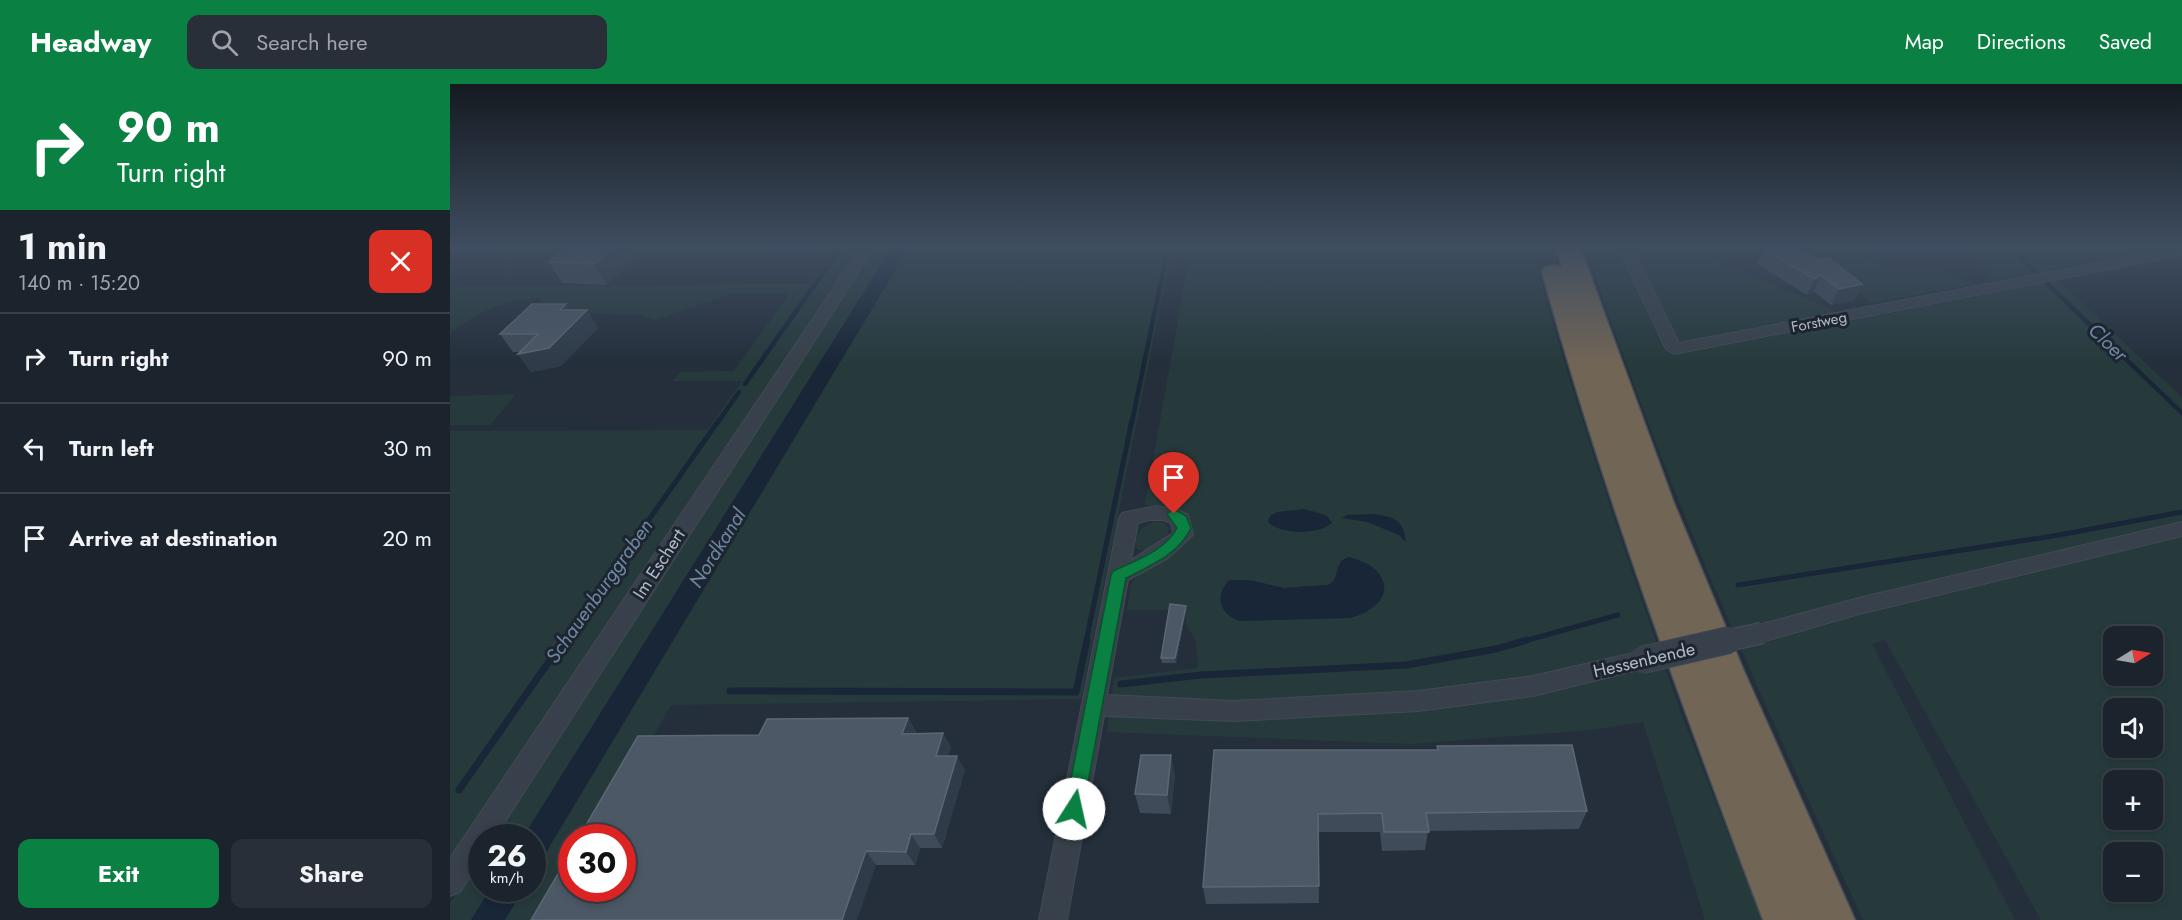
<!DOCTYPE html>
<html lang="en">
<head>
<meta charset="utf-8">
<style>
  body { margin:0; font-family:Jost,sans-serif; background:#282f38; color:#f1f3f6; height:100vh; display:flex; flex-direction:column; font-size:22px; white-space:nowrap }
  * { box-sizing:border-box; margin:0 }
  p { font-size:20px; color:#a0a4a9 }
  .icon { flex:none; width:33px; height:33px; fill:none; stroke:currentColor; stroke-width:2; stroke-linecap:round; stroke-linejoin:round }
  .map { position:relative; flex:1; overflow:hidden }
  .drawer { display:flex; flex-direction:column; background:#1b232c; width:450px }
  .drawer>* { flex:none }
  .guide { background:#0b8043; color:#fff; overflow:hidden }
  .needle { width:39px; rotate:79deg }
  .controls { position:absolute; left:1653px; top:542px; display:grid; gap:12px }
  .controls a { display:grid; place-items:center; width:60px; height:60px; border-radius:12px; background:#1b232c; box-shadow:0 3px 9px #0003,0 0 0 2px #394048; font-size:30px }
  .speed { position:absolute; left:18px; top:740px; display:flex; gap:12px; font-size:30px; font-weight:700; text-align:center }
  .speed>* { display:grid; place-content:center; width:78px; height:78px; border-radius:50%; background:#1b232c; box-shadow:0 3px 9px #0003,0 0 0 2px #394048; line-height:1 }
  .speed small { font-size:15px; font-weight:400 }
  .speed .limit { border:9px solid #d22; background:#fff; color:#111 }
  .pin { position:absolute; display:grid; place-items:center; width:51px; height:51px; color:#fff; margin:-62px -26px; border-radius:50% 50% 50% 0; rotate:-45deg; box-shadow:0 0 6px #0007 }
  .pin .icon { rotate:45deg }
  .me { position:absolute; width:66px; margin:-33px; rotate:10deg; stroke-linejoin:round; filter:drop-shadow(0 0 4px #0008) }
  .turn { display:flex; align-items:center; gap:21px; height:126px; padding:0 18px; font-size:27px }
  .turn .icon { width:78px; height:78px; stroke-width:2.5 }
  .turn b { display:block; font-size:42px; line-height:51px }
  .round { display:grid; place-items:center; flex:none; width:63px; height:63px; border-radius:12px; background:#282f38 }
  .summary { display:flex; align-items:center; justify-content:space-between; height:102px; padding:0 18px }
  h1 { font-size:36px; font-weight:700; line-height:45px }
  .cta { display:flex; gap:12px; margin-top:auto; padding:12px 18px }
  .cta a { flex:1; height:69px; border-radius:12px; background:#0b8043; color:#fff; font-size:24px; font-weight:700; line-height:69px; text-align:center }
  .cta a+a { background:#282f38; color:#f1f3f6 }
  ul { padding:0; list-style:none }
  li { display:flex; align-items:center; gap:18px; height:90px; padding:0 18px; border-top:2px solid #394048 }
  li div { flex:1 }
  li b { display:block; font-size:22px }
  li em { font-style:normal }
  header { display:flex; align-items:center; gap:36px; box-sizing:border-box; height:84px; padding:0 30px; background:#0b8043; color:#fff }
  header strong { font-size:28px }
  nav { display:flex; gap:33px; margin-inline-start:auto; font-size:21px }
  .search { width:420px; height:54px; background:#282f38; display:flex; align-items:center; gap:15px; box-sizing:border-box; padding:0 21px; border-radius:12px; color:#a0a4a9; font-size:22px }
  main { display:flex; flex:1; min-height:0 }
  .map>svg:first-child { display:block }
</style>
</head>
<body>
<header>
<strong>Headway</strong>
<div class="search"><svg class="icon" aria-label="search" viewBox="0 0 24 24"><circle cx="10" cy="10" r="6"/><path d="M15 15l6 6"/></svg>Search here</div>
<nav><a>Map</a><a>Directions</a><a>Saved</a></nav>
</header>
<main>
<section class="drawer">
<div class="guide">
<div class="turn"><svg class="icon" aria-label="right" viewBox="0 0 24 24"><path d="M7 20v-9h11M14 6l5 5-5 5"/></svg><div><b>90 m</b>Turn right</div></div>
</div>
<div class="summary"><div><h1>1 min</h1><p>140 m · 15:20</p></div><a class="round" style="background:#d93025;color:#fff"><svg class="icon" aria-label="close" viewBox="0 0 24 24"><path d="M6 6l12 12M18 6L6 18"/></svg></a></div>
<ul>
<li><svg class="icon" aria-label="right" viewBox="0 0 24 24"><path d="M7 20v-9h11M14 6l5 5-5 5"/></svg><div><b>Turn right</b></div><em>90 m</em></li>
<li><svg class="icon" aria-label="left" viewBox="0 0 24 24"><path d="M17 20v-9H6M10 6l-5 5 5 5"/></svg><div><b>Turn left</b></div><em>30 m</em></li>
<li><svg class="icon" aria-label="arrive" viewBox="0 0 24 24"><path d="M6 21V4h12l-3 4 3 4H6"/></svg><div><b>Arrive at destination</b></div><em>20 m</em></li>
</ul>
<div class="cta"><a>Exit</a><a>Share</a></div>
</section>
<div class="map">
<svg width="1732" height="836" viewBox="0 0 1732 836">
  <rect width="100%" height="100%" fill="#242f3b"/>
  <path fill="#263a3c" fill-rule="evenodd" d="M387 163H413L0 779V347L257 346 292 297H223L230 288 284 287 339 210 284 209 204 236 190 231 137 230 100 225 89 214C54 215 27 229 0 249V203L360 200Z
    M426 163H442L73 753H43Z
    M459 163H722L631 615 221 621 146 753H122L121 796 99 836H55L74 804H82L83 790Z
    M741 163H1081C1123 314 1173 464 1225 612 1252 687 1284 761 1312 836H1255L1193 638 1141 646 961 660 657 648 664 594 748 584 746 558 736 540V526H677L681 500 688 491 730 461V428L712 421H695ZM865 427 877 432 882 439 834 446 818 438ZM907 475 930 493 770 520 799 496 834 504 878 501 884 497 888 481Z
    M1136 163H1234L1381 225 1396 238 1589 200 1580 189 1542 197 1530 176 1519 166 1541 165 1540 163H1717L1597 186 1732 313V836H1591L1435 556 1422 560 1565 836H1413C1312 615 1211 395 1136 163ZM1664 552H1702V591H1664ZM1664 624H1702V663H1664ZM1664 696H1702V735H1664ZM1664 768H1702V807H1664Z
    M1334 163H1395L1419 176 1442 183 1476 180 1524 200 1424 219Z
    M66 310 40 341H0V314L3 312Z
    M705 437 713 438 720 445 716 453 694 467 687 465 685 455 691 445Z
    M31 771 32 804H41L21 836H0V819Z"/>
  <path fill="#182638" d="M442 163H459L83 790 82 753H73Z
    M854 425 877 432 882 439C869 451 831 451 818 438L820 432 827 428Z
    M923 430C944 433 953 434 956 458L949 451 917 438 892 434 897 431Z
    M898 473C944 483 948 521 900 534L790 537C770 531 764 512 779 496H799L834 504 878 501 884 497 891 477Z
    M41 804H74L55 836H21Z"/>
  <g fill="none" stroke-linecap="round" stroke-linejoin="round">
    <path stroke="#182638" stroke-width="4.5" d="M1559 163 1732 329
      M381 178 391 163
      M295 300 377 183
      M268 338 289 308
      M682 338 718 163"/>
    <path stroke="#182638" stroke-width="5" d="M1288 501 1609 451 1732 428
      M113 558 269 336
      M636 558 682 336
      M1071 558 1168 531"/>
    <path stroke="#182638" stroke-width="7" d="M671 600 751 591 956 581 1046 565 1077 556
      M280 607 626 608 637 556
      M9 706 114 556"/>
    <defs>
      <path id="minor" d="M411 163H425L45 753H32V774L10 808 0 812V774Z
        M1168 163H1182L1229 259 1731 163 1732 171 1224 270 1216 265Z
        M706 422 726 425 738 431 743 451 718 474 678 496 657 611 785 617 968 607 1083 592 1192 567 1200 569 1203 576 1200 583 1192 585 1083 612 968 627 785 637 654 632 617 836H589L669 434 672 429ZM699 436H713L721 439 723 449 681 476 688 439Z
        M1732 438V452L1409 530 1312 558 1304 555 1301 549 1304 543 1312 540 1409 514Z"/>
      <path id="motorway" d="M1106 163H1130L1224 419 1294 587 1405 836H1313C1232 622 1153 409 1092 188L1095 183 1104 181 1112 183Z"/>
    </defs>
    <use href="#minor" stroke="#414a54" stroke-width="2"/>
    <use href="#motorway" stroke="#434c56" stroke-width="3"/>
    <use href="#minor" fill="#38414b" fill-rule="evenodd"/>
    <use href="#motorway" fill="#716556" fill-rule="evenodd"/>
    <defs>
      <path id="minor-bridge-far1" d="M1272 558 1312 549"/>
      <path id="minor-bridge" d="M1192 576 1279 556"/>
    </defs>
    <use href="#minor-bridge-far1" stroke="#414a54" stroke-width="23" stroke-linecap="butt"/>
    <use href="#minor-bridge" stroke="#414a54" stroke-width="28" stroke-linecap="butt"/>
    <use href="#minor-bridge-far1" stroke="#38414b" stroke-width="20"/>
    <use href="#minor-bridge" stroke="#38414b" stroke-width="26"/>
  </g>
  <path fill="#404b59" d="M1515 163H1543L1542 165 1519 166Z
    M1313 164 1412 200 1404 217 1381 221 1364 208 1357 211 1307 180Z
    M183 176 156 201 112 199 99 178Z
    M120 226 148 244 111 282 81 288 68 270 69 268H63L50 250Z
    M736 522V527L726 579H712L711 574Z
    M458 634 466 648 465 650 493 649 501 664 498 672 515 686 492 764H470L465 781H426L309 651Z
    M987 662 1137 727 1129 745 978 747 975 766 932 767 930 748H868L869 819 756 820 753 803 764 666H987Z
    M725 690 721 730 690 729 685 710Z"/>
  <path fill="#2f3b48" d="M163 163H176L183 176 156 201 144 180Z
    M1371 191 1364 208 1357 211 1364 195Z
    M1412 200 1404 217 1381 221 1389 205Z
    M116 220 127 236 137 226 148 244 111 282 81 288 68 270 99 264 110 226Z
    M736 522V527L726 579 725 574Z
    M458 634 466 648 460 665 452 650Z
    M493 649 501 664 494 686 486 672Z
    M721 671 725 690 721 730 717 711Z
    M507 672 515 686 492 764 484 750Z
    M461 750 470 764 465 781 456 768Z
    M416 767 426 781 407 836H392Z"/>
  <path fill="#4c5865" stroke="#5c6774" stroke-width="1.5" d="M116 163H163L144 180 99 178Z
    M1317 163H1347L1368 176 1379 174 1412 200 1389 205 1371 191 1364 195 1313 164Z
    M82 220H116L110 226H137L99 264 68 270 88 250H50Z
    M720 520 736 522 725 574H711Z
    M458 634 452 650 493 649 486 672H507L484 750H461L456 768 416 767 392 836H81L122 766V804H172V753H129L188 652 309 651 317 635Z
    M1122 661 1137 727 976 729 979 748H934L932 729 868 730 869 802 753 803 764 666H988L987 662Z
    M691 671H721L717 711 685 710Z"/>
  <linearGradient id="sky" x2="0" y2="1"><stop stop-color="#141a20"/><stop offset="0.58" stop-color="#3f4d60"/><stop offset="1" stop-color="#3f4d60" stop-opacity="0"/></linearGradient>
  <rect width="1732" height="280" fill="url(#sky)"/>
  <path fill="#0b8043" stroke="#07532c" stroke-width="1.5" d="M724 425 736 432 741 444C728 471 701 481 676 494L633 725 630 731 624 734 617 731 615 725 661 491 663 487C685 477 716 466 727 444L717 430Z"/>
  <g text-anchor="middle" stroke-width="6" stroke-linejoin="round" paint-order="stroke">
    <g font-size="15" fill="#b4bcc7" stroke="#1d2630">
      <text transform="translate(1369 238) rotate(-11)" y="5">Forstweg</text>
    </g>
    <g font-size="18" fill="#b4bcc7" stroke="#1d2630">
      <text transform="translate(209 480) rotate(-57)" y="6">Im Eschert</text>
      <text transform="translate(1194 576) rotate(-13)" y="6">Hessenbende</text>
    </g>
    <g font-size="20" font-style="italic" fill="#6f87a3" stroke="#1d2630">
      <text transform="translate(1658 258) rotate(44)" y="7">Cloer</text>
      <text transform="translate(267 464) rotate(-58)" y="7">Nordkanal</text>
      <text transform="translate(149 507) rotate(-55)" y="7">Schauenburggraben</text>
    </g>
  </g>
</svg>
<div class="controls">
<a><svg class="needle" viewBox="-14 -14 28 28"><path d="M0-13l5 13h-10z" fill="#e53935"/><path d="M0 13l5-13h-10z" fill="#a0a4a9"/></svg></a>
<a><svg class="icon" aria-label="sound" viewBox="0 0 24 24"><path d="M4 9h4l5-4v14l-5-4H4zM17 9q2 3 0 6"/></svg></a>
<a>+</a>
<a>−</a>
</div>
<div class="speed"><div>26<small>km/h</small></div><div class="limit">30</div></div>
<div class="pin" style="left:724px;top:430px;background:#d93025"><svg class="icon" aria-label="arrive" viewBox="0 0 24 24"><path d="M6 21V4h12l-3 4 3 4H6"/></svg></div>
<svg class="me" style="left:624px;top:725px" viewBox="-20 -20 40 40"><circle r="19" fill="#fff"/><path d="M0-13L10 11 0 6-10 11z" fill="#0b8043"/></svg>
</div>
</main>
</body>
</html>
